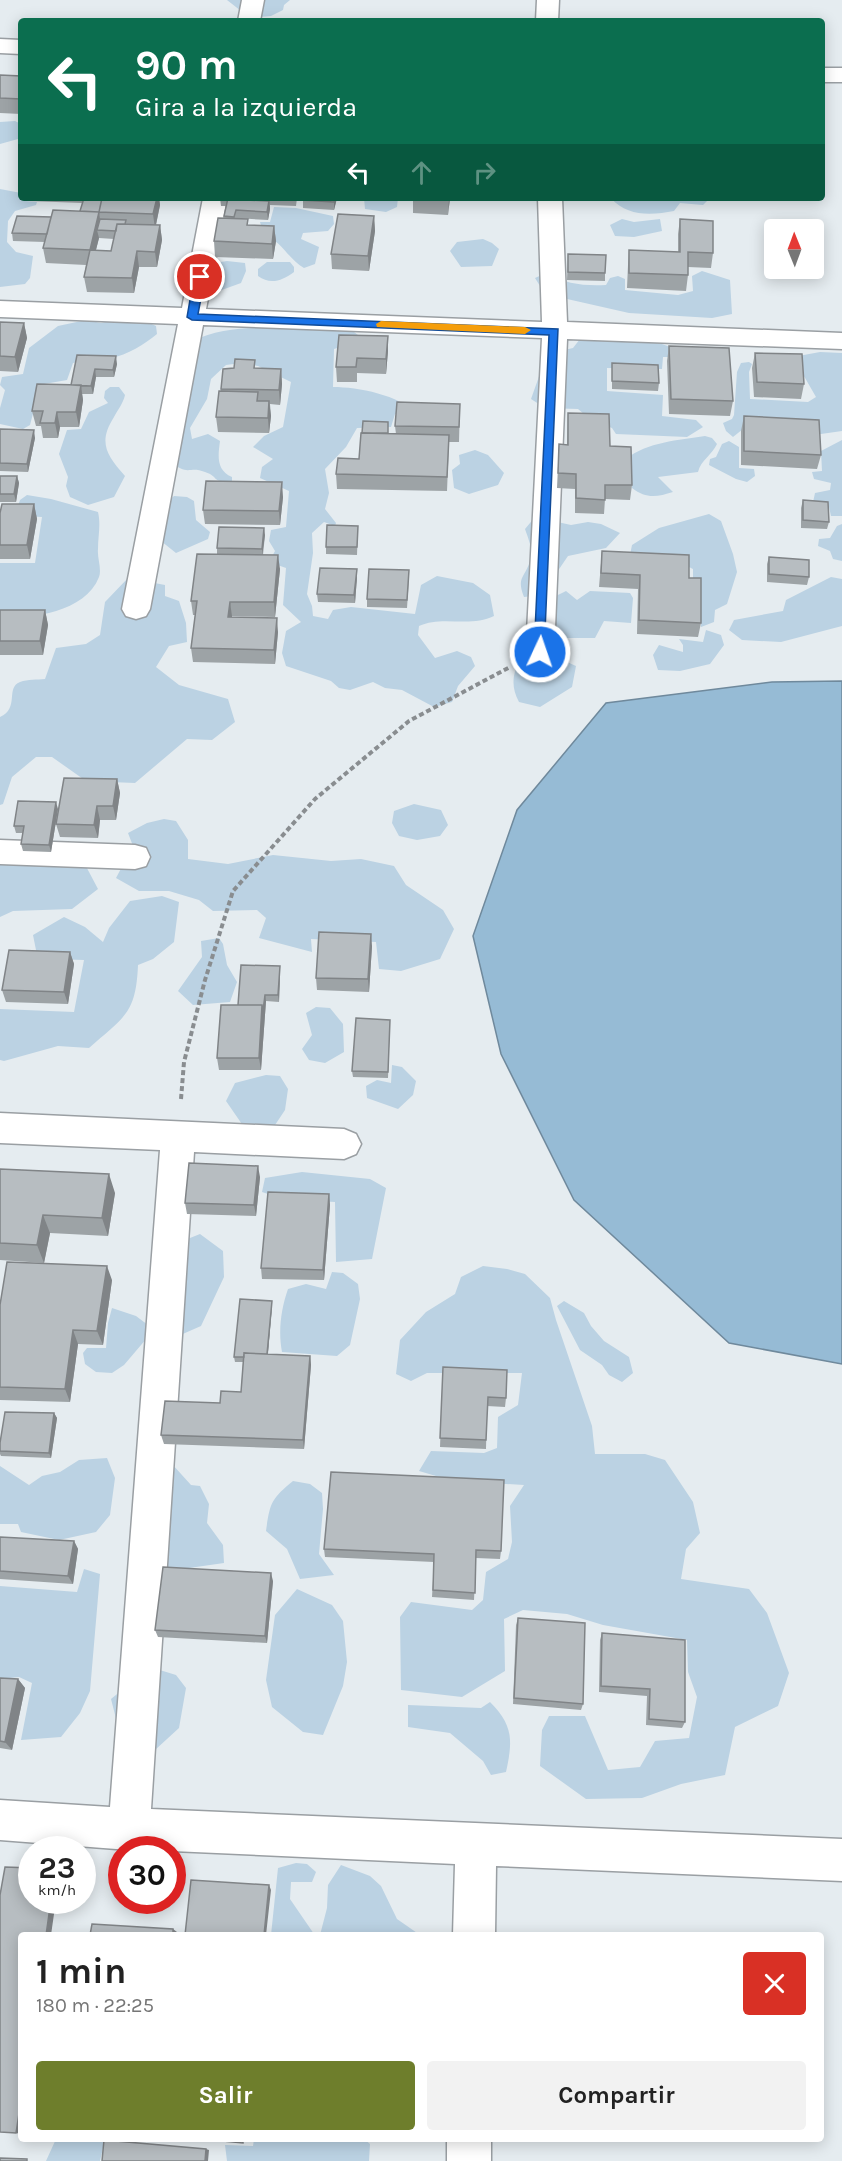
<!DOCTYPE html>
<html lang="es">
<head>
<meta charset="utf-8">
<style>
  body { margin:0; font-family:Karla,sans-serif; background:#f2f2f2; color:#222; height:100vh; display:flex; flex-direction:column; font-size:22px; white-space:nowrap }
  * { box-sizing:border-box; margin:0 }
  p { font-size:20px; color:#767676 }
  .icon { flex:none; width:33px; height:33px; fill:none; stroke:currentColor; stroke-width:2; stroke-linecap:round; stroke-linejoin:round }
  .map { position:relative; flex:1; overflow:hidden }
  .panel { position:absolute; left:18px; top:1932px; width:806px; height:210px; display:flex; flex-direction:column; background:#fff; border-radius:6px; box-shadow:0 3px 15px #0003 }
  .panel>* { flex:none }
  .hud { position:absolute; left:18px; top:18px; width:807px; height:183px; border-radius:6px; box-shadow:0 3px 15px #0003; background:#0b6e4f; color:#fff; overflow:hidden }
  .needle { width:39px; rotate:359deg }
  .tools { position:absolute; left:764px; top:219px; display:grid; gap:12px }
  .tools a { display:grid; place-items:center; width:60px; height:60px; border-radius:6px; background:#fff; box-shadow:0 3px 15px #0003; font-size:30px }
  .speed { position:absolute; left:18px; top:1836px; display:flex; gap:12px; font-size:30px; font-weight:700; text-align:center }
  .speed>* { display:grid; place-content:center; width:78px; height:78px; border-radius:50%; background:#fff; box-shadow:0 3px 15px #0003; line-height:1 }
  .speed small { font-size:15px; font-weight:400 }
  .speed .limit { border:9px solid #d22; background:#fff; color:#111 }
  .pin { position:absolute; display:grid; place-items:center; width:51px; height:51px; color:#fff; margin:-26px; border:3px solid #fff; border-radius:50%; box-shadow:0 2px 6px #0007 }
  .me { position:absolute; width:66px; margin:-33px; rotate:3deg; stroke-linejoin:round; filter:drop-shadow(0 0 4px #0008) }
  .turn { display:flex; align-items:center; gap:21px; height:126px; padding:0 18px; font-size:27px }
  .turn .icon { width:78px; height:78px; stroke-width:2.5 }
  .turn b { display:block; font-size:42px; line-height:51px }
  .lanes { display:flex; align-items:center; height:57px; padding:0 18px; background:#0003; justify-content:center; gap:30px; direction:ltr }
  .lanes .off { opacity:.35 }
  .round { display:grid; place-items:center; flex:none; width:63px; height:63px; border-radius:6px; background:#f2f2f2 }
  .headline { display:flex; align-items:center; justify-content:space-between; height:102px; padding:0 18px }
  h1 { font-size:36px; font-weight:700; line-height:45px }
  .action { display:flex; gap:12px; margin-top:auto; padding:12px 18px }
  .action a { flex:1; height:69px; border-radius:6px; background:#6e7e2c; color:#fff; font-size:24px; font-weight:700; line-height:69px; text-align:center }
  .action a+a { background:#f2f2f2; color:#222 }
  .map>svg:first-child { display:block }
</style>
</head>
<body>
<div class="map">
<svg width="842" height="2161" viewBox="0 0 842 2161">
  <rect width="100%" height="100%" fill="#e5ecf0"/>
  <path fill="#bbd2e3" d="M227 0H290L284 5 283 10 271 16 250 18Z
    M15 121 21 124 18 139 0 144V122Z
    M0 189 21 193V198H24L26 201 37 202 36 205 15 211 8 221 7 242 16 252 33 256 30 278 25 284 0 287Z
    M364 198H398L397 207 386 212 365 209Z
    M611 198H710L703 205 680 203 674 211C652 215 627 217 611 198Z
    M274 207 296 208 333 216 334 224 328 231 303 233 301 239 319 247 315 264 304 268C288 259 282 241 264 235L260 222H270Z
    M622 219 634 222 660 219 662 231 634 237 615 236 610 225Z
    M483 239 492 243 499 249 492 266 461 267 450 251 457 242Z
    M227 261 245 263 246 271 241 283 219 291 195 285 208 264Z
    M267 262H290L294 267V272C282 281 270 285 258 276V269Z
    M702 271 730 280 732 314 712 318 629 313 545 294 535 278 546 273C566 284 583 286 606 285L610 278 618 276 625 279V290L678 295 693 291 692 276Z
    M125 317 143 320 156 326 157 334C145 344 127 355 111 358 98 361 86 359 73 363L67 380 44 384 37 398 30 425 23 429 0 424V408L5 390 0 385 2 377 23 374 29 348 58 326 86 320 101 323Z
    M322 326H346L358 335 355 343 334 349 333 387C358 387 400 395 416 414H395L391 427 357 428 346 447 325 469 329 493 325 509 336 523 335 526 324 522 312 533 313 553 307 594 312 606 313 616 328 619 333 610 351 607 415 614 421 585 437 576 473 583 490 595 494 616C470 628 442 615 419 626L418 635 435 658 457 651 471 657 475 666 458 686 452 702 434 707 402 690 385 688 373 682 350 690 339 688 331 681 286 666 282 653 286 631 301 622 283 605 286 568 269 562 275 551 269 541 271 530 286 527 289 491 260 478 262 467 273 459 253 447 264 436 283 427 291 382 258 366 241 363 226 365 211 379 207 399 190 428 192 439 208 434 220 441C218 456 216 470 232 477V482C210 482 220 477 205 472 188 465 190 478 168 460L190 342C235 320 274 332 322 326Z
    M580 339C617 339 655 333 687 357H663L662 369 607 368V391L663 395 662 416 696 420 703 427 687 437 616 434 612 428 591 420 578 409 545 408 531 399 547 354 573 348Z
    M820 352 842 353V431L821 434 743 429 733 437 726 431 723 423 732 419 734 415 737 372 741 363 749 362 752 364 749 372 750 399 808 402 816 397 793 357Z
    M110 387H119L125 395C123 404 118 409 114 417 98 442 106 455 125 476L114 497 88 505 70 497 66 486 68 477 59 454 67 430 81 429 89 412 108 403 104 398 105 391Z
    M705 436 712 438 717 444C712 455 701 460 698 472L658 477 673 492C657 497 646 499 632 488V460L626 459C647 442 679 440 705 436Z
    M842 440V516H831L829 507H812L815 493 830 490 831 483 814 479 812 472 822 471 821 451Z
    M729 441 739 447V468L754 469 755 476 747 482 736 479 709 465 710 459 716 457 722 444Z
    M475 450 488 455 504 473 498 485 469 494 454 488 452 470 460 464 459 455Z
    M27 495 51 499 98 512C101 525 98 536 98 549 97 558 102 569 99 577 85 613 32 617 0 620V563H35L42 517 8 515 0 509 18 506 20 500Z
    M174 496 187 497 194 501 196 520 210 532 208 539 176 553 161 541 166 529C158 513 161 507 174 496Z
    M709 514 721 521 733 554 737 572 727 604 715 610 714 622 701 627V591L693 588V569L687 566 629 560 632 545 659 528Z
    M535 517 571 525 588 522 601 524 620 533 606 548 568 556 553 578 551 594 524 597C516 577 525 578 530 561 534 551 528 538 525 529Z
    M842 524V561L833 559 830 551 818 546 819 539 830 538 837 526Z
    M831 577 842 579V626L781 642 742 640 729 630 734 620 783 611 786 600Z
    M128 578 165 585V596L179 601 186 623 187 642 169 646 156 667 179 685 228 699 235 722 212 740 187 739 135 783 86 781 52 757H36L12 777 3 804 0 805V717C20 708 5 688 20 682 28 679 37 680 45 679L56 648 86 644 100 635 105 602Z
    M566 591 577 600 590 591 630 593 633 598 631 623 604 621 595 638H556L528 635C521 613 549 599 566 591Z
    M706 630 721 635 724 645 710 664 680 671 658 670 653 655 659 645 683 652V645L679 639 703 642Z
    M521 657 536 660 540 670 558 658 576 666 572 687 540 707 519 702C510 685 513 673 521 657Z
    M414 804 441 810 448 825 440 836 417 840 399 836 392 823 394 811Z
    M164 819 176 821 188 840V859L228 864 273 855 331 861 361 859 394 866 406 885 443 910 454 929 440 959 401 971 379 969 376 942 311 939 312 952 259 938 266 918 257 910 213 911 199 900 169 891H139L116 878 133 846 128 833 147 823Z
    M0 851 79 853 98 889 72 909 13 911 0 917Z
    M162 896 179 902 174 942 153 959 138 965C136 1014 124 1017 89 1048L58 1046 4 1061 0 1060V1009L74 1012 84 960 52 959 37 955 33 935 64 917 85 927 103 942 109 928 130 901Z
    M219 938 223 944 227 965 237 982 230 1002 193 1005 178 991 202 957 201 941Z
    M316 1007 330 1008 343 1024 344 1052 325 1063 309 1060 302 1049 312 1035 306 1013Z
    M392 1065 402 1067 416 1081 413 1095 398 1109 367 1098 366 1086 377 1080 391 1083Z
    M266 1075 280 1076 288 1089 285 1110 273 1128 246 1130 226 1101 235 1083Z
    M302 1172 370 1179 386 1188 372 1259 336 1262 335 1202 283 1199 262 1192 265 1178Z
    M200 1234 223 1251 224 1277 201 1326 169 1340 170 1246Z
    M483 1266 507 1269 525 1274 550 1298 556 1320 592 1426 595 1454H645L665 1460 693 1502 700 1533 686 1549 681 1579 749 1589 767 1613 789 1673 778 1706 735 1727 725 1775 681 1784 642 1798 586 1799 540 1766 542 1730 549 1716H585L608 1770 640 1767 655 1741 689 1738 697 1697 688 1672 687 1640 603 1625 567 1614 523 1610 504 1619 505 1671 462 1697 401 1690 400 1617 411 1602 472 1610 483 1600 486 1572 508 1559 512 1542 510 1506 524 1485 453 1481 419 1471 431 1451 484 1453 497 1448 498 1417 518 1405 522 1373H427L411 1381 396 1374 400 1340 426 1312 455 1294 461 1277Z
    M332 1272 343 1273 358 1284 360 1299 350 1345 337 1356 282 1352C278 1331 281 1309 288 1289L306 1284 326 1289Z
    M564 1301 584 1313 591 1326 604 1341 629 1357 633 1373 622 1382 609 1375 602 1365 580 1350 557 1306Z
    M112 1308 136 1316 148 1325 147 1338 124 1365 112 1373 96 1372 85 1364 83 1353 87 1348H106L108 1323Z
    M107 1458 115 1478 110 1515 96 1532 59 1540 21 1532 18 1524H0V1466L29 1485 42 1476 60 1472 79 1460Z
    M172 1464 191 1485 200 1486 209 1504 207 1523 223 1545 224 1563 189 1568H144Z
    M293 1481 310 1484 322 1493 323 1509 319 1554 334 1575 300 1579 287 1549 266 1531C270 1503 271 1499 293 1481Z
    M84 1569 100 1574 90 1691 80 1713 61 1737 21 1740 32 1683 19 1677 0 1679V1586L77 1592Z
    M297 1589 332 1605 343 1621 347 1662 343 1686 323 1735 303 1732 272 1707 266 1680 275 1615Z
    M150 1667 176 1675 186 1688 179 1728 155 1750 122 1742 111 1699Z
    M490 1702C513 1725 513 1740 506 1772L491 1775 483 1761 450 1733 408 1727V1705L481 1708Z
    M296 1863 307 1864 316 1872 312 1882H291L290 1899 314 1934 271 1935 278 1868Z
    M341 1865 370 1876 381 1886 397 1919 420 1935H320L327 1908 328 1885Z
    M56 2139H105L100 2161H46Z
    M254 2139H364L370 2144 369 2161H227L225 2145 253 2146Z"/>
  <path fill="#96bbd5" stroke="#6f899c" stroke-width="1.5" d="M842 681V1364L729 1343 574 1200 501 1054 473 936 517 810 606 703 772 682Z"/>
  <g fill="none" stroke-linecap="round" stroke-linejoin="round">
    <defs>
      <path id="minor" d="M242 0H264L260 21H238Z
        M537 0H559L558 21H536Z
        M0 39 21 40V54L0 53Z
        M822 68H842V82H822Z
        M203 198H227L206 309 542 322 538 198H562L567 322 842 333V349L567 339 554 652 550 659 540 662 530 659 526 652 542 338 203 325 150 609 146 616 136 619 126 616 122 609 178 324 0 317V301L182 308Z
        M0 840 135 845 146 848 150 857 146 866 135 869 0 864Z
        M0 1113 344 1129 356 1134 361 1144 356 1154 344 1159 194 1152 151 1809 842 1839V1881L496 1866 495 1935H453L455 1864 172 1851V1850H129L0 1840V1800L110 1807 160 1150 0 1143Z
        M447 2139H491V2161H447Z"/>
    </defs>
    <use href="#minor" stroke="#9a9fa3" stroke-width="3"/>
    <path stroke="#898d90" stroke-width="4" stroke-dasharray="5 3" stroke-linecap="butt" d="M181 1099 184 1062 205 980 233 891 315 799 409 721 510 667"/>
    <use href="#minor" fill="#fff" fill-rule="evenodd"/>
  </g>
  <path fill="#9da3a6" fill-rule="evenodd" d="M0 75 21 76V114L0 113Z
    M29 198H159L160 205 156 225H160L162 240 157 267H139L134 293 87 292 84 277 86 265 46 263 43 248 45 242 13 241 12 233 51 217 80 211 83 203 29 201ZM99 238 114 239 111 251 96 250Z
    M220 198H248V200L262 201V198H297L296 206 270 205V209L268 220 236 218 248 225 274 226 276 241 273 259 215 257 214 241 225 218 227 206H221Z
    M303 198H353V199L337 198 334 210 303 208Z
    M413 198H450L448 215 413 213Z
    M374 216 375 231 369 271 332 269 331 254Z
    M680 219 713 253 711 268 688 267V275L686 291 627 288 628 265 629 250 678 252V234Z
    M568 254 605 273V281L567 280Z
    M0 322 24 323 27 338 18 372 0 371Z
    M388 336V351L386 374 357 373V382H337L336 367Z
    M669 346 733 401 730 416 669 414 667 361Z
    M755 353 804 384 801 399 754 397 752 368Z
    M77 355 117 364 114 377H96L93 394H82L83 400 79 427H60L58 438H43L41 426H36L32 411 71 385Z
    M612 363 659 383 658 391 612 389Z
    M256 368 281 369 282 384 280 405 270 404 271 416 269 433 218 432 216 417 221 389Z
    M460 404 459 442H449L447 491 337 489 336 474 396 434 395 426Z
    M568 413 610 446 632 485 630 500 605 499 604 514 575 513V489L557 488 559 444 567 445Z
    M744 416 821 455 817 469 741 465V431Z
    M0 431 35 438 28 472 0 471Z
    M0 476H17L19 483 16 502H0Z
    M283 497 280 525 205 524 203 510Z
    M803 500 829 522 827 529 801 528V508Z
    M34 504 37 519 30 559H0V513Z
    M358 526 357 555 326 554V547Z
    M265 535 263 555 280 569 275 617 232 616V617L278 632 275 664 193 662 191 648 195 615H193L191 601 217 554V548Z
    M602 551 689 578 701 623 698 637 637 634 638 589 599 587Z
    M769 557 809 577 807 585 767 582V564Z
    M357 577 355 603 318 602 317 594Z
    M409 578 407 608 367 607V599Z
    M0 610H45L48 625 43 655H0Z
    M117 779 120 793 116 820H100L98 838 60 837 56 824Z
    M58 809 51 852 23 851 21 844 23 833H16L14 826Z
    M372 946 369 992 317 990 316 978Z
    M70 952 74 964 68 1004 6 1002 2 990Z
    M280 973 279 1002 266 1001 261 1070H219L217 1058 238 1005Z
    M390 1020 388 1078 353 1077 352 1071Z
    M0 1169 115 1193 108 1236 50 1233 44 1263 0 1260Z
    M260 1177 256 1216 187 1214 185 1203Z
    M329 1194 330 1205 324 1280 262 1279 261 1268Z
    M112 1280 103 1345 78 1344 70 1402 0 1400V1305Z
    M272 1306 268 1354 310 1356 311 1365 304 1449 164 1444 161 1435 241 1392 243 1362H235L234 1357Z
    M443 1367 506 1398 505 1407 487 1406 486 1449 440 1447Z
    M54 1413 57 1418 51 1458 1 1456 0 1454V1443Z
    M331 1472 501 1551 500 1559 476 1558 474 1600 432 1597 434 1562 325 1557 324 1549Z
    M0 1537 74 1541 78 1549 73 1584 0 1579Z
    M273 1581 267 1643 158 1637 155 1630Z
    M518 1618 583 1704 581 1710 513 1704 516 1625Z
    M602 1633 685 1722 682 1728 646 1725 647 1696 599 1692 600 1640Z
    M0 1678 18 1679 25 1688 12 1750 0 1748Z"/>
  <path fill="#808487" d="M157 198H159L160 205 155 229 153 214Z
    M335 198H337L334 210V202Z
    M449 198H450L448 215 449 199Z
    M269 201 270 209 268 220 267 212Z
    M99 212 101 227 97 230 99 238 92 265 90 250Z
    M374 216 375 231 369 271 368 256Z
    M160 225 162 240 157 267 155 252Z
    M274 226 276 241 273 259 272 244Z
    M137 251 139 267 134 293 132 278Z
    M24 323 27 338 18 372 15 357Z
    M388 336V351L386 374V359Z
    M116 356 117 364 114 377 113 370Z
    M95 369 96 377 93 394 91 386Z
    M281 369 282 384 280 405 279 390Z
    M81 385 83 400 79 427 76 412Z
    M269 401 271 416 269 433 268 418Z
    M57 412 60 427 58 438 55 423Z
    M34 430 35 438 28 472 27 464Z
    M17 476 19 483 16 502 14 494Z
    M282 482 283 497 280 525 279 511Z
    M34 504 37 519 30 559 27 545Z
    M264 528 265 535 262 556V549Z
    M278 555 280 569 275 617 274 602Z
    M357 569V577L355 603 354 595Z
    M230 602 232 616 230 631 228 617Z
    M45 610 48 625 43 655 40 641Z
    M277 618 278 632 275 664 274 650Z
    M117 779 120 793 116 820 113 806Z
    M56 802 58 809 51 852 49 845Z
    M97 806 100 820 98 838 94 825Z
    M371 934 372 946 369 992 368 979Z
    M70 952 74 964 68 1004 64 992Z
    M280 966V973L279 1002 278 995Z
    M265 995 266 1001 261 1070 259 1058 262 1005Z
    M258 1166 260 1177 256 1216 254 1205Z
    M109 1174 115 1193 108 1236 102 1218Z
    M329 1194 330 1205 324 1280 323 1270Z
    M43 1215 50 1233 44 1263 37 1245Z
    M107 1266 112 1280 103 1345 97 1331Z
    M272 1301V1306L267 1363V1358Z
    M73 1330 78 1344 70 1402 65 1389Z
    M310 1356 311 1365 304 1449 303 1440Z
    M54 1413 57 1418 51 1458 49 1453Z
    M74 1541 78 1549 73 1584 68 1576Z
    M271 1573 273 1581 267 1643 265 1636Z
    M18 1679 25 1688 12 1750 5 1742Z
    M269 1885 271 1890 266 1935H264Z
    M51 1900H56L51 1935H46Z
    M173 1929 177 1932 176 1935H173Z
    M21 2100V2134L16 2133Z
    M206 2149 209 2150 208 2161H205Z"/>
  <path fill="#b7bdc1" stroke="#808487" stroke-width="1.5" d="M0 75 21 76V99L0 98Z
    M84 198H102L99 212 80 211Z
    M102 198H157L153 214 99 212 90 250 111 251 117 224 160 225 155 252 137 251 132 278 84 277 90 250 43 248 53 210 99 212Z
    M220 198H246V200L269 201 267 212 236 210 234 217 224 216 228 198Z
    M303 198H335L334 202 302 200Z
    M421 198H449V199Z
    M338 214 374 216 368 256 331 254Z
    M17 216 51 217 47 234 12 233Z
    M218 218 248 219 247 225 274 226 272 244 214 241Z
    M100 219 126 220 125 224H117L116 231 97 230Z
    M680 219 713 221V253L688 252V275L629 273V250L680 252Z
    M568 254 606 255 605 273 568 272Z
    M0 322 24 323 15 357 0 356Z
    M339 335 388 336 386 359 357 358 356 367H336Z
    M669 346 729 348 733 401 671 399Z
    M755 353 802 354 804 384 757 382Z
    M77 355 116 356 113 370 95 369 91 386 71 385Z
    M235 359 255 360 254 368 281 369 279 390 221 389 223 369 234 368Z
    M612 363 658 365 659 383 612 381Z
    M37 384 81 385 76 412H57L55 423H40L43 411H32Z
    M219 391 258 392 257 401H269L268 418 216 417Z
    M397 402 460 404 459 427 395 426Z
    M568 413 609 414 610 446 631 447 632 485H605V500L576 498V474L558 473 559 444 568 445Z
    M744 416 819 420 821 455 744 451Z
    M363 421 388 422V433H362Z
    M0 429 34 430 27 464 0 463Z
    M361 433 449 435 447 477 336 474 338 458 359 459Z
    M0 476H17L14 494H0Z
    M206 481 282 482 279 511 203 510Z
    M803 500 828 502 829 522 803 520Z
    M2 504H34L27 545H0V513Z
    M327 525 358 526 357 547H326Z
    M219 527 264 528 262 549 217 548Z
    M602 551 689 555V578H701V623L639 620 640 575 601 573Z
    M197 554 278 555 274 602H230L228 617 277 618 274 650 191 648 197 601H191Z
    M769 557 809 560V577L769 574Z
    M320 568 357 569 354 595 317 594Z
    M369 569 409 570 407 600 367 599Z
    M0 610H45L40 641H0Z
    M64 778 117 779 113 806H97L94 825 56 824Z
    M18 801 56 802 49 845 21 844 24 826H14Z
    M319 932 371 934 368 979 316 978Z
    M9 950 70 952 64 992 2 990Z
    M241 965 280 966 278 995H265L263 1011 262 1005H238Z
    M221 1005H262L259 1058H217Z
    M356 1018 390 1020 388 1072 352 1071Z
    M189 1163 258 1166 254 1205 185 1203Z
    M0 1169 109 1174 102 1218 43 1215 37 1245 0 1243Z
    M268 1192 329 1194 323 1270 261 1268Z
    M7 1262 107 1266 97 1331 73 1330 65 1389 0 1387V1305Z
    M240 1299 272 1301 267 1354 244 1353V1357H234Z
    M244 1353 310 1356 303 1440 161 1435 165 1401 220 1403 221 1391 241 1392Z
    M443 1367 507 1370 506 1398 488 1397 486 1440 440 1438Z
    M5 1412 54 1413 49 1453 0 1451V1443Z
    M331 1472 504 1480 501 1551 476 1550 475 1593 433 1590 434 1554 324 1549Z
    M0 1537 74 1541 68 1576 0 1571Z
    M163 1567 271 1573 265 1636 155 1630Z
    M518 1618 585 1623 583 1704 514 1698Z
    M602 1633 685 1640V1722L649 1719 650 1689 601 1686Z
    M0 1678 18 1679 5 1742 0 1741Z
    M5 1867 32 1868V1900H51L46 1935H21V2100L16 2133 0 2132V1895Z
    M191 1880 269 1885 264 1935H185Z
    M92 1924 173 1929V1935H90Z
    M201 2139H243V2143Z
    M104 2140 206 2149 205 2161H102Z
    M0 2158 27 2159V2161H0Z"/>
  <path fill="#1a73e8" stroke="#114b97" stroke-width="1.5" d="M200 274 205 277 198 314 558 329 544 655H536L534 652 549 335 192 320 187 317 194 277Z"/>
  <path fill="#f59e0b" d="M381 321 525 327 531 330 525 334 377 327 376 324Z"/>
</svg>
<div class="tools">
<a><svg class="needle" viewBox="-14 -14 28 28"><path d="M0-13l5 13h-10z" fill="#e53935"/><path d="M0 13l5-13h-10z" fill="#767676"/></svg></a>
</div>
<div class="speed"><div>23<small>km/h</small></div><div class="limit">30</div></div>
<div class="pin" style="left:200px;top:277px;background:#d93025"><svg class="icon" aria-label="arrive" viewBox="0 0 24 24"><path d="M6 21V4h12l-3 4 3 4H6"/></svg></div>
<svg class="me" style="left:540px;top:652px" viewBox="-20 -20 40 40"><circle r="17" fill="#1a73e8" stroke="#fff" stroke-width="3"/><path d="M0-11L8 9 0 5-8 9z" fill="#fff"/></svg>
<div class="hud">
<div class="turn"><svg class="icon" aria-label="left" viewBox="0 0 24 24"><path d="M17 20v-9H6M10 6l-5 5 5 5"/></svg><div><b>90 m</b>Gira a la izquierda</div></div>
<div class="lanes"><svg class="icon" aria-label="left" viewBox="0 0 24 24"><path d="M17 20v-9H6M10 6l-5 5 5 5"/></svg><svg class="icon off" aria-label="ahead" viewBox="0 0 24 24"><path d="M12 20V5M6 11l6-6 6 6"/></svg><svg class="icon off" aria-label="right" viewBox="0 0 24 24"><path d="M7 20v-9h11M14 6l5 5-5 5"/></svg></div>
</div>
<section class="panel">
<div class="headline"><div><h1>1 min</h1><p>180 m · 22:25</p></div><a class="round" style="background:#d93025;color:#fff"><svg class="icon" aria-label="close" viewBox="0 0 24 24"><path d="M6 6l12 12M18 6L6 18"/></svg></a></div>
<div class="action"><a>Salir</a><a>Compartir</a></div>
</section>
</div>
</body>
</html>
